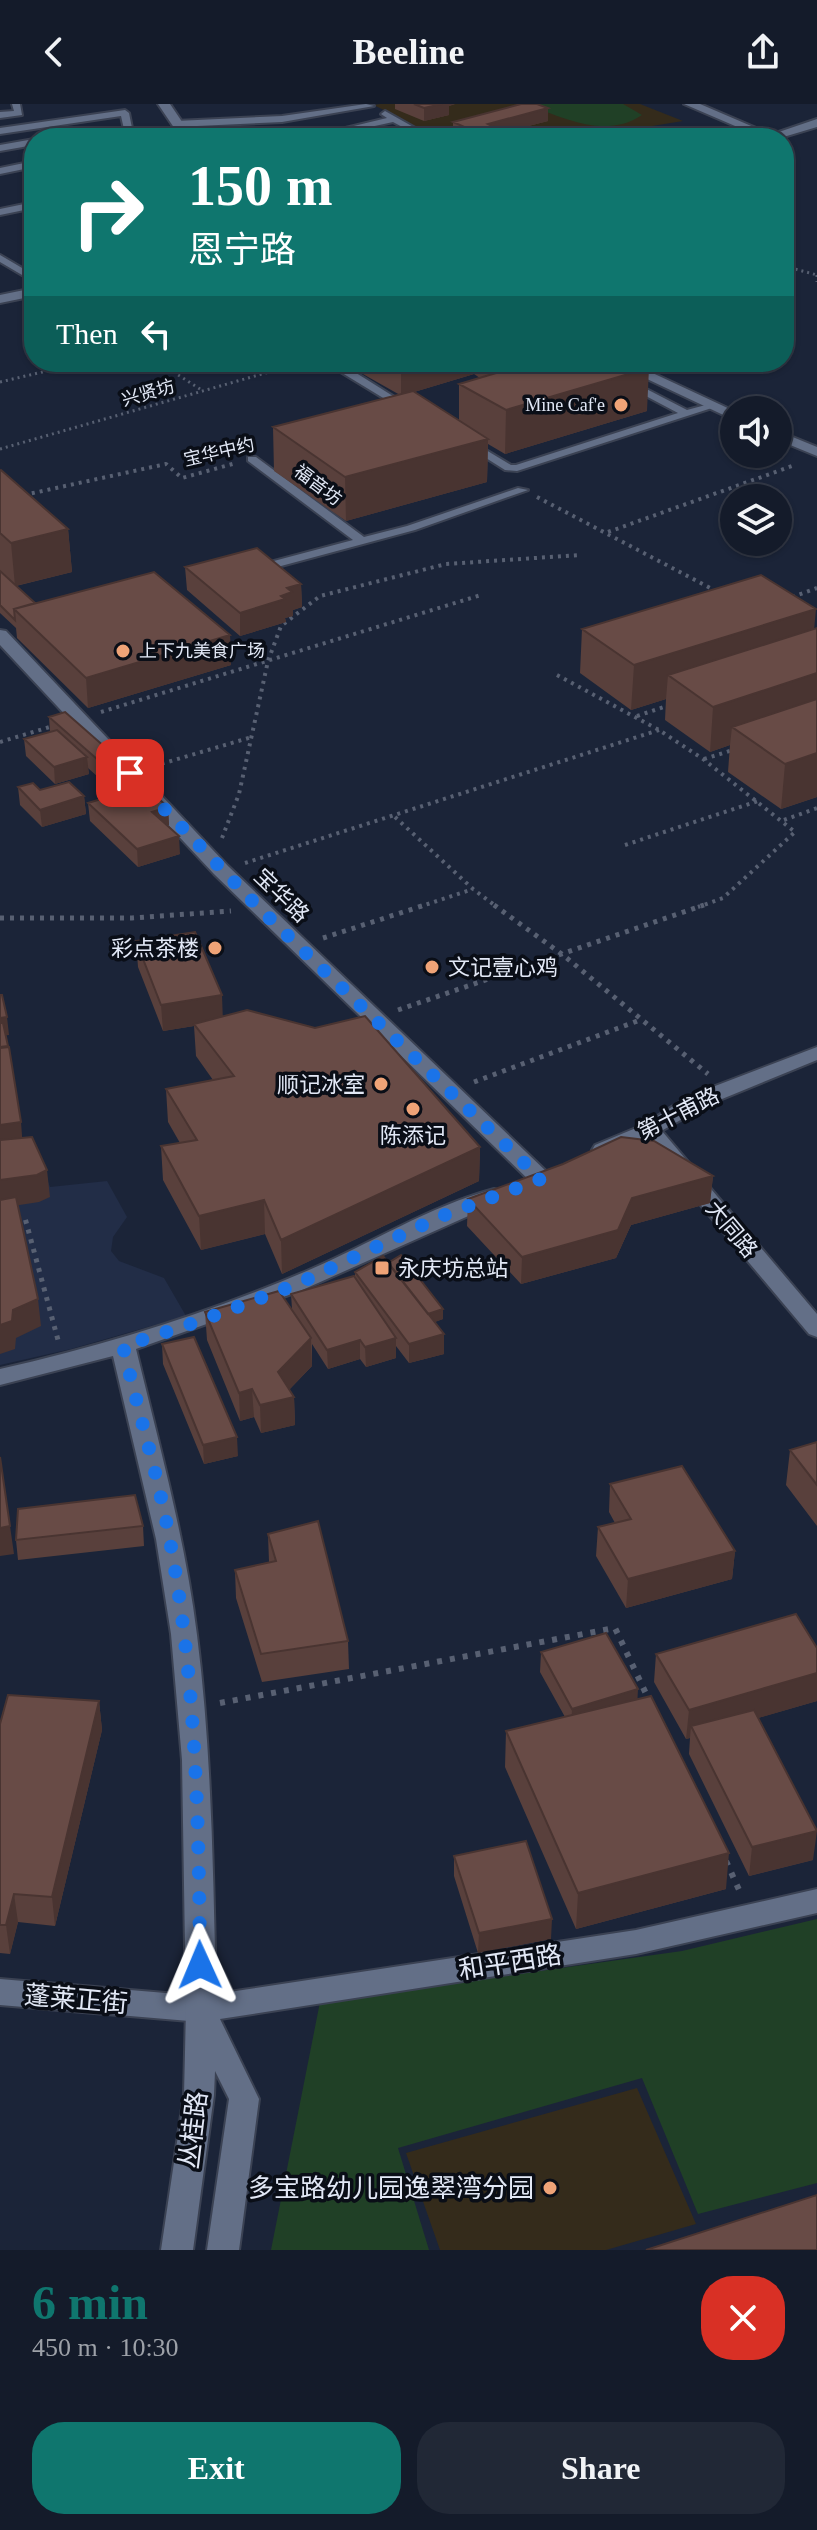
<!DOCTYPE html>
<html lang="en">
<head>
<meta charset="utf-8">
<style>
  body { margin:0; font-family:"Times New Roman","Noto Sans SC",serif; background:#212836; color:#f1f3f6; height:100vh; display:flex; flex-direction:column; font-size:30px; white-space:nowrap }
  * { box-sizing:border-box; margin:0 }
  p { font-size:26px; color:#9da1a8 }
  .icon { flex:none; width:44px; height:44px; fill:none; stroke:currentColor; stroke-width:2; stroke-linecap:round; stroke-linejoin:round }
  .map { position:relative; height:2146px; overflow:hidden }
  .panel { display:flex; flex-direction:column; background:#141b2a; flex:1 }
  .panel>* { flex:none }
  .hud { position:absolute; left:24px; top:24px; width:770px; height:244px; border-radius:32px; box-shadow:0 2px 6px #0004,0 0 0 2px #333947; background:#0f766e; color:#fff; overflow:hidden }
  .fabs { position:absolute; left:720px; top:292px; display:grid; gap:16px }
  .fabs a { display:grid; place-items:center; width:72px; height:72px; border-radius:50%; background:#141b2a; box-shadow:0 2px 6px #0004,0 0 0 2px #333947; font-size:40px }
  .pin { position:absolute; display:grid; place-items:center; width:68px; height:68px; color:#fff; margin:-34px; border-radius:16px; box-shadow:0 4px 12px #0006 }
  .me { position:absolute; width:88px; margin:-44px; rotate:359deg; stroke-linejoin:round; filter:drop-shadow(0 0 6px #0008) }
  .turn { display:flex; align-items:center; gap:28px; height:168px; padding:0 32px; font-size:36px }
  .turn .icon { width:104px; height:104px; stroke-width:2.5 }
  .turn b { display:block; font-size:56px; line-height:68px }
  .then { display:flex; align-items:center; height:76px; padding:0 32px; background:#0003; gap:16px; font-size:30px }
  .round { display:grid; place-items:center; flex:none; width:84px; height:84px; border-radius:32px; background:#212836 }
  .summary { display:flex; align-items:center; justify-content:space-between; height:136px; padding:0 32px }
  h1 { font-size:48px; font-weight:600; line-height:60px; color:#0f766e }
  .action { display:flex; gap:16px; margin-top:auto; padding:16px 32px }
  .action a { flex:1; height:92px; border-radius:32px; background:#0f766e; color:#fff; font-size:32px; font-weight:600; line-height:92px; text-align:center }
  .action a+a { background:#212836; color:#f1f3f6 }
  header { display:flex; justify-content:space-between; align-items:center; height:104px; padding:0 32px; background:#141b2a; font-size:36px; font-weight:600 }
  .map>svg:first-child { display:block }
</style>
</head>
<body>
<header><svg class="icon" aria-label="back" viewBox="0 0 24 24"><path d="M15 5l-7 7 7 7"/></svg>Beeline<svg class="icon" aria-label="share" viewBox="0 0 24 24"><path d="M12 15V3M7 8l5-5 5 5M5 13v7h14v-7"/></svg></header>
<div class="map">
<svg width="817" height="2146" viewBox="0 0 817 2146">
  <rect width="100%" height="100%" fill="#1b2438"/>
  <path fill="#222d47" d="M38 1051 50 1083 107 1077 127 1113 113 1133 111 1147 119 1157 164 1174 186 1212 71 1245 0 1261V1055Z"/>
  <path fill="#342b1b" d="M380 0H640L683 17 579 34H438L374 1Z
    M637 1984 696 2120 606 2146H440L406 2049Z"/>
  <path fill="#204026" d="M538 0H623L642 11C606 35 566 15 531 2Z
    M817 1815V2079L698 2110 642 1974 398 2044 429 2146H271L320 1898 682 1847Z"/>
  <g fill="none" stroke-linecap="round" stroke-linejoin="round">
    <defs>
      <path id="service" d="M12 0H20L22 11 0 14V8L14 7Z
        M366 0 374 2 282 18 176 23 172 20 176 17 282 12Z
        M125 6 129 9 134 34H126L121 12 0 30V24Z
        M385 7 433 34H423L393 18 320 34H304L387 14 381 10Z
        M53 31 57 32 58 34H49Z
        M34 35V41L0 47V41Z
        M34 57V63L0 70V64Z
        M34 98V104L0 111V105Z
        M0 151 34 171V178L0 158Z
        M338 258H350L345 262 412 304 403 306 334 264 333 262Z
        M631 277 687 306 713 299 718 302 517 367 505 366 467 342 476 340 511 361H516L678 309 627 282 626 280Z
        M248 353H256L364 433 407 422 518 384 528 386 415 426 255 469 251 467V463L353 436 248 357Z"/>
      <path id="minor" d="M684 0H700L777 33 763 34Z
        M817 943V956L705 1002 656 1030 648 1031 637 1025 689 992Z
        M0 1875 201 1892 212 1896 216 1905 212 1914 201 1918 0 1901Z"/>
      <path id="tertiary" d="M158 0H170L193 34H181Z
        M817 15V23L780 34H761Z
        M34 184V192L0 199V191Z
        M611 258H629L734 307V316Z
        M778 327 817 343V352L778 336Z
        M0 526 6 527 228 762 549 1070 552 1075 549 1080H533L214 770 0 541Z
        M648 1019 656 1020 817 1210V1233L809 1230 645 1035 603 1053 592 1046 595 1041Z
        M494 1085 502 1087 505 1092 502 1097 300 1187 136 1245C159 1340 185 1434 197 1531 212 1650 213 1770 216 1890L636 1826 817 1785V1809L636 1850 220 1915 259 1995 239 2146H207L229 1995 215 1967 214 1991 193 2146H161L184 1991 186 1905 182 1656 171 1530 156 1435 113 1252 0 1281V1265C105 1241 209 1209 309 1166 370 1140 430 1102 494 1085Z"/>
    </defs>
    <use href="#service" stroke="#3b4253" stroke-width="4"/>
    <use href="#minor" stroke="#3b4253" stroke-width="4"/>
    <use href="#tertiary" stroke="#3b4253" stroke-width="4"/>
    <path stroke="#586072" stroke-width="3" stroke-dasharray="2 4" stroke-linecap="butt" d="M784 162 817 171
      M817 171V178
      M158 258 203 287
      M0 278 85 258
      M0 345 304 258"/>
    <path stroke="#586072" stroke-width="4" stroke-dasharray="3 5" stroke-linecap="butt" d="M24 391 166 360 182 374 236 359
      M537 393 716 487
      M608 428 795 361
      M792 493 817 484
      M557 571 659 626 703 655 795 728 723 794 698 803
      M101 608 481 491
      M637 612 670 601
      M0 638 53 622
      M704 655 736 645
      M154 662 252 633
      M395 713 473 785 497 803
      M784 716 817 704
      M222 734 239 690 268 557 281 522 320 492 446 460 580 451
      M625 741 758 697
      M245 759 659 626
      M419 803 473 785"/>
    <path stroke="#586072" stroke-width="5" stroke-dasharray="4 6" stroke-linecap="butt" d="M494 801 563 851 708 970
      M0 814H132L231 807
      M323 834 425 801
      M398 906 704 801
      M474 978 640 916
      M17 1115 25 1114 58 1236"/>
    <path stroke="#586072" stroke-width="6" stroke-dasharray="5 8" stroke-linecap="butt" d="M220 1599 615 1524 649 1596
      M726 1757 740 1788"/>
    <use href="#service" fill="#636f87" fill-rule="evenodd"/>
    <use href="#minor" fill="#636f87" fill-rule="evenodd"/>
    <use href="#tertiary" fill="#636f87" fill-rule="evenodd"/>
  </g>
  <path fill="#59403c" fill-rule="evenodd" d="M395 0H455L449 2V11L424 17 395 5Z
    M548 4V17L493 31V34H459L453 31V18Z
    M354 258H637L647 307 505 350 488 340 487 378 346 417 274 367 273 323 400 291 354 265ZM474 270 480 274 459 280V316L414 288Z
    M0 367 68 425 72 468 16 482 35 499 230 531 231 561 88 604 17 534 16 524 0 509Z
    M185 463 301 480 302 503 293 506V512L285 514 286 518 240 532 187 486Z
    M817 524V693L781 705 728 668 730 641 710 648 665 616 666 595 631 606 580 569 582 525H814Z
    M49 613 122 658 123 676 107 681 88 664 89 670 55 680 26 652 24 635 50 628Z
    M18 683 84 692 86 710 42 723 20 701Z
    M88 699 168 703 169 721H167L180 750 138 763 90 717Z
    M136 837 223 912 480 1043 479 1077 282 1170 265 1130 201 1146 163 1076 161 1042 180 1039 168 1018 166 985 213 976 196 952 194 922 163 927 138 863Z
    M713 1072 710 1099 631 1121 616 1154 521 1180 467 1122 468 1095Z
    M388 1159 443 1205V1215L434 1218 444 1250 409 1259 396 1242V1254L366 1263 360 1255 328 1265 312 1240V1262L289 1286 294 1293 295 1321 261 1329 254 1313 240 1317 207 1236 205 1208 292 1205 291 1190 355 1174V1168Z
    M162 1240 238 1352 204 1360 163 1260Z
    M817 1338V1422L786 1381 790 1346Z
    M610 1380 735 1447 732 1475 626 1504 596 1452 598 1423 615 1419 609 1408Z
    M143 1422 144 1442 18 1456 16 1436Z
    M268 1430 348 1537 349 1565 262 1578 236 1494 235 1466 269 1458Z
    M817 1544V1597L758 1614 813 1756 749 1772 689 1650 690 1634 686 1635 654 1578 656 1550Z
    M541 1548 638 1595 726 1785 576 1825 505 1663 506 1627 565 1613 540 1568Z
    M99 1597 102 1626 55 1822 18 1818 10 1850 0 1849V1620Z
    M454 1752 551 1835 478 1849 454 1772Z"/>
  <path fill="#493431" d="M435 0H455L449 2V11L424 17V4Z
    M548 4V17L493 31V34H479L480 30 488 20Z
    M401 258H474V270L401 292Z
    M649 264 647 307 505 350 506 306Z
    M488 335 487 378 346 417 345 373Z
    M68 425 72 468 15 482 11 439Z
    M301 480 302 503 293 506V512L285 514 286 518 240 532V509L281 492 287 484Z
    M816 505 812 548 668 571 666 595 631 606 634 561Z
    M230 531 231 561 88 604 86 574Z
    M817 569V612L732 623 730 641 710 648 713 603Z
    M817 649V693L781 705 785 660Z
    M87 653 89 670 55 680 54 663Z
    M122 658 123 676 107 681 106 663Z
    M84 692 86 710 42 723 40 706Z
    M168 703 169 721 153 726 152 708Z
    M179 732 180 750 138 763 137 745Z
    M222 891 223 918 194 920V922L163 927 161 901Z
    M7 913 9 931 0 932V914Z
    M21 1018 23 1045 0 1048V1021Z
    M480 1043 479 1077 282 1170 281 1136Z
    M47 1066 50 1093 39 1098 0 1104V1076Z
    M713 1072 710 1099 631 1121 616 1154 521 1180 522 1153 632 1094Z
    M264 1096 265 1130 201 1146 199 1112Z
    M38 1195 41 1222 16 1234 15 1245 0 1250V1221L13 1206Z
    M443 1205V1215L425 1222V1212Z
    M444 1230V1250L409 1259V1240Z
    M311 1234 312 1262 279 1296 278 1268Z
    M396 1234V1254L366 1263 365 1243Z
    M360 1236V1255L328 1265 327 1246Z
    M252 1285 254 1313 240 1317 239 1289Z
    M294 1293 295 1321 261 1329 260 1301Z
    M237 1333 238 1352 204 1360 203 1341Z
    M10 1422 14 1450 0 1452V1424Z
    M735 1447 732 1475 626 1504 628 1475Z
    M817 1569V1597L696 1632 691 1622 690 1634 686 1635 689 1606Z
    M638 1585 637 1605 571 1625 572 1605Z
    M99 1597 102 1626 55 1822 52 1793Z
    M817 1727 813 1756 749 1772 752 1743Z
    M729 1749 726 1785 576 1825 578 1789Z
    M14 1790 18 1818 10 1850 6 1821Z
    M552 1815 551 1835 478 1849 479 1829Z"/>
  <path fill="#684b46" stroke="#493431" stroke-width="2" d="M414 0H442L424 4Z
    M521 0H537L548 4 488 20 494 23 491 28 480 30 453 18Z
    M533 258H637L649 264 506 306 459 280Z
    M413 287 488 335 345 373 273 323Z
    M1 366 68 425 11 439 0 429V367Z
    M257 444 301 480 287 484 292 488 281 492 285 495 240 509 185 463Z
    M0 467 35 499 14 505 15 516 0 501Z
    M154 468 230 531 86 574 14 505Z
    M761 471 816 505 634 561 582 525Z
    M817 524V569L713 603 668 571Z
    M817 595V649L785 660 732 623Z
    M65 608 122 658 106 663 49 613Z
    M57 626 87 653 54 663 24 635Z
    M69 678 84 692 40 706 18 683 33 679 40 686Z
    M144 682 168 703 152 708 179 732 137 745 88 699Z
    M195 828 222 891 161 901 136 837Z
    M0 891H2L7 913 0 914Z
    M247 906 315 924 365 912 480 1043 281 1136 264 1096 199 1112 161 1042 197 1036 166 985 234 972 194 920Z
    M0 919H3L8 942 0 943Z
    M9 943 21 1018 0 1021V944Z
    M32 1033 47 1066 37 1071 0 1076V1036Z
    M621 1033 654 1037 713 1072 632 1094 618 1126 522 1153 468 1095 563 1060Z
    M16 1093 38 1195 13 1206 12 1217 0 1221V1096Z
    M401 1151 443 1205 428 1210 388 1159Z
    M383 1152 444 1230 409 1240 355 1168Z
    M354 1172 396 1234 365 1243 360 1236 327 1246 291 1190Z
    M279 1187 311 1234 278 1268 294 1293 260 1301 252 1285 239 1289 205 1208Z
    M194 1233 237 1333 203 1341 162 1240Z
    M817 1338V1381L790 1346Z
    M0 1353 10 1422 0 1424Z
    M682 1362 735 1447 628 1475 598 1423 631 1415 610 1380Z
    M135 1391 143 1422 16 1436 18 1405Z
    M318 1417 348 1537 261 1550 235 1466 276 1457 268 1430Z
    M796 1510 817 1544V1569L689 1606 656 1550Z
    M606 1529 638 1585 572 1605 541 1548Z
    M8 1591 99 1597 52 1793 14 1790 6 1821H0V1620Z
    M651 1592 729 1749 578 1789 506 1627Z
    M754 1606 817 1727 752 1743 691 1622Z
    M526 1737 552 1815 479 1829 454 1752Z
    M817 2091V2146H646Z"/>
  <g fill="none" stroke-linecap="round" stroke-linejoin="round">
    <path stroke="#1a73e8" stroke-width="14" stroke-dasharray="0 25.2" d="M130 669 260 805 541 1075 442 1112 295 1181 200 1217 123 1242C138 1307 158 1371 170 1437 196 1577 199 1719 200 1861"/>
  </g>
  <g fill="#efa377" stroke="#0a0e17" stroke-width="3">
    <circle cx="621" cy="301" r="8"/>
    <circle cx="123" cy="547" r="8"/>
    <circle cx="215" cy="844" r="8"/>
    <circle cx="432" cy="863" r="8"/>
    <circle cx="381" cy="980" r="8"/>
    <circle cx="413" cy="1005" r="8"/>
    <rect x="374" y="1156" width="16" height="16" rx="4"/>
    <circle cx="550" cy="2084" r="8"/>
  </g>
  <g text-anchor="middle" stroke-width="7" stroke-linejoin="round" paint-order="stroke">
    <g font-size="18" fill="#e2e8f6" stroke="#0a0e17">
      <text transform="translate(148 289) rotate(-16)" y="6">兴贤坊</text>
      <text transform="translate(219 348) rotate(-13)" y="6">宝华中约</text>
      <text transform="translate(318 381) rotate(37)" y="6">福音坊</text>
    </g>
    <g font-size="18" fill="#e2e8f6" stroke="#0a0e17" text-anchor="end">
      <text x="605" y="307">Mine Caf'e</text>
      <text x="139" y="553" text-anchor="start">上下九美食广场</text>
    </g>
    <g font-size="22" fill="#e2e8f6" stroke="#0a0e17">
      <text transform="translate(282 791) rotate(44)" y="8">宝华路</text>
      <text transform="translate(678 1009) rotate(-27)" y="8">第十甫路</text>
      <text transform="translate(732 1125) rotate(50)" y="8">大同路</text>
    </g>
    <g font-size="22" fill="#e2e8f6" stroke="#0a0e17" text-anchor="end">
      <text x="199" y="852">彩点茶楼</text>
      <text x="448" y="871" text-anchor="start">文记壹心鸡</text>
      <text x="365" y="988">顺记冰室</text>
      <text x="413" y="1039" text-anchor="middle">陈添记</text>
      <text x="398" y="1172" text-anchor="start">永庆坊总站</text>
    </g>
    <g font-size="26" fill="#e2e8f6" stroke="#0a0e17">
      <text transform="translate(510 1858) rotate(-9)" y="9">和平西路</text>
      <text transform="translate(76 1895) rotate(5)" y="9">蓬莱正街</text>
      <text transform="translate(193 2026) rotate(-83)" y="9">丛桂路</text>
    </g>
    <g font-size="26" fill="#e2e8f6" stroke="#0a0e17" text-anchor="end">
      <text x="534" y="2093">多宝路幼儿园逸翠湾分园</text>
    </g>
  </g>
</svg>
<div class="fabs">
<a><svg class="icon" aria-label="sound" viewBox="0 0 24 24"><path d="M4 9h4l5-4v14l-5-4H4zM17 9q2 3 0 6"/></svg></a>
<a><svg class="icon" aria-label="layers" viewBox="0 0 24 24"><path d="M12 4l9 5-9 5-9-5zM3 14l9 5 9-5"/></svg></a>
</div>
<div class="pin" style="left:130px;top:669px;background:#d93025"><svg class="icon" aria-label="arrive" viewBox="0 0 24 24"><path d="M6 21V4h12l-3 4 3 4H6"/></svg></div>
<svg class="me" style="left:200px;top:1861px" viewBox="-20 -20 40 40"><path d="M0-17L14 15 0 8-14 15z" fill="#1a73e8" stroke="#fff" stroke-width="4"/></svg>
<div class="hud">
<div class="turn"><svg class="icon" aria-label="right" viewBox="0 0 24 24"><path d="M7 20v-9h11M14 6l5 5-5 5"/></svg><div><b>150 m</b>恩宁路</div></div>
<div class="then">Then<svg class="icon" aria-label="left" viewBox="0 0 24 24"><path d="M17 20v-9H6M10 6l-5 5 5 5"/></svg></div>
</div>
</div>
<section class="panel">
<div class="summary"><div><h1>6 min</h1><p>450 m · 10:30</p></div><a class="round" style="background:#d93025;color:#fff"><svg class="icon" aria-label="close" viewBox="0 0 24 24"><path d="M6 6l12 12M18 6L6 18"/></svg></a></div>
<div class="action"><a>Exit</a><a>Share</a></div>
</section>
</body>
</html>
